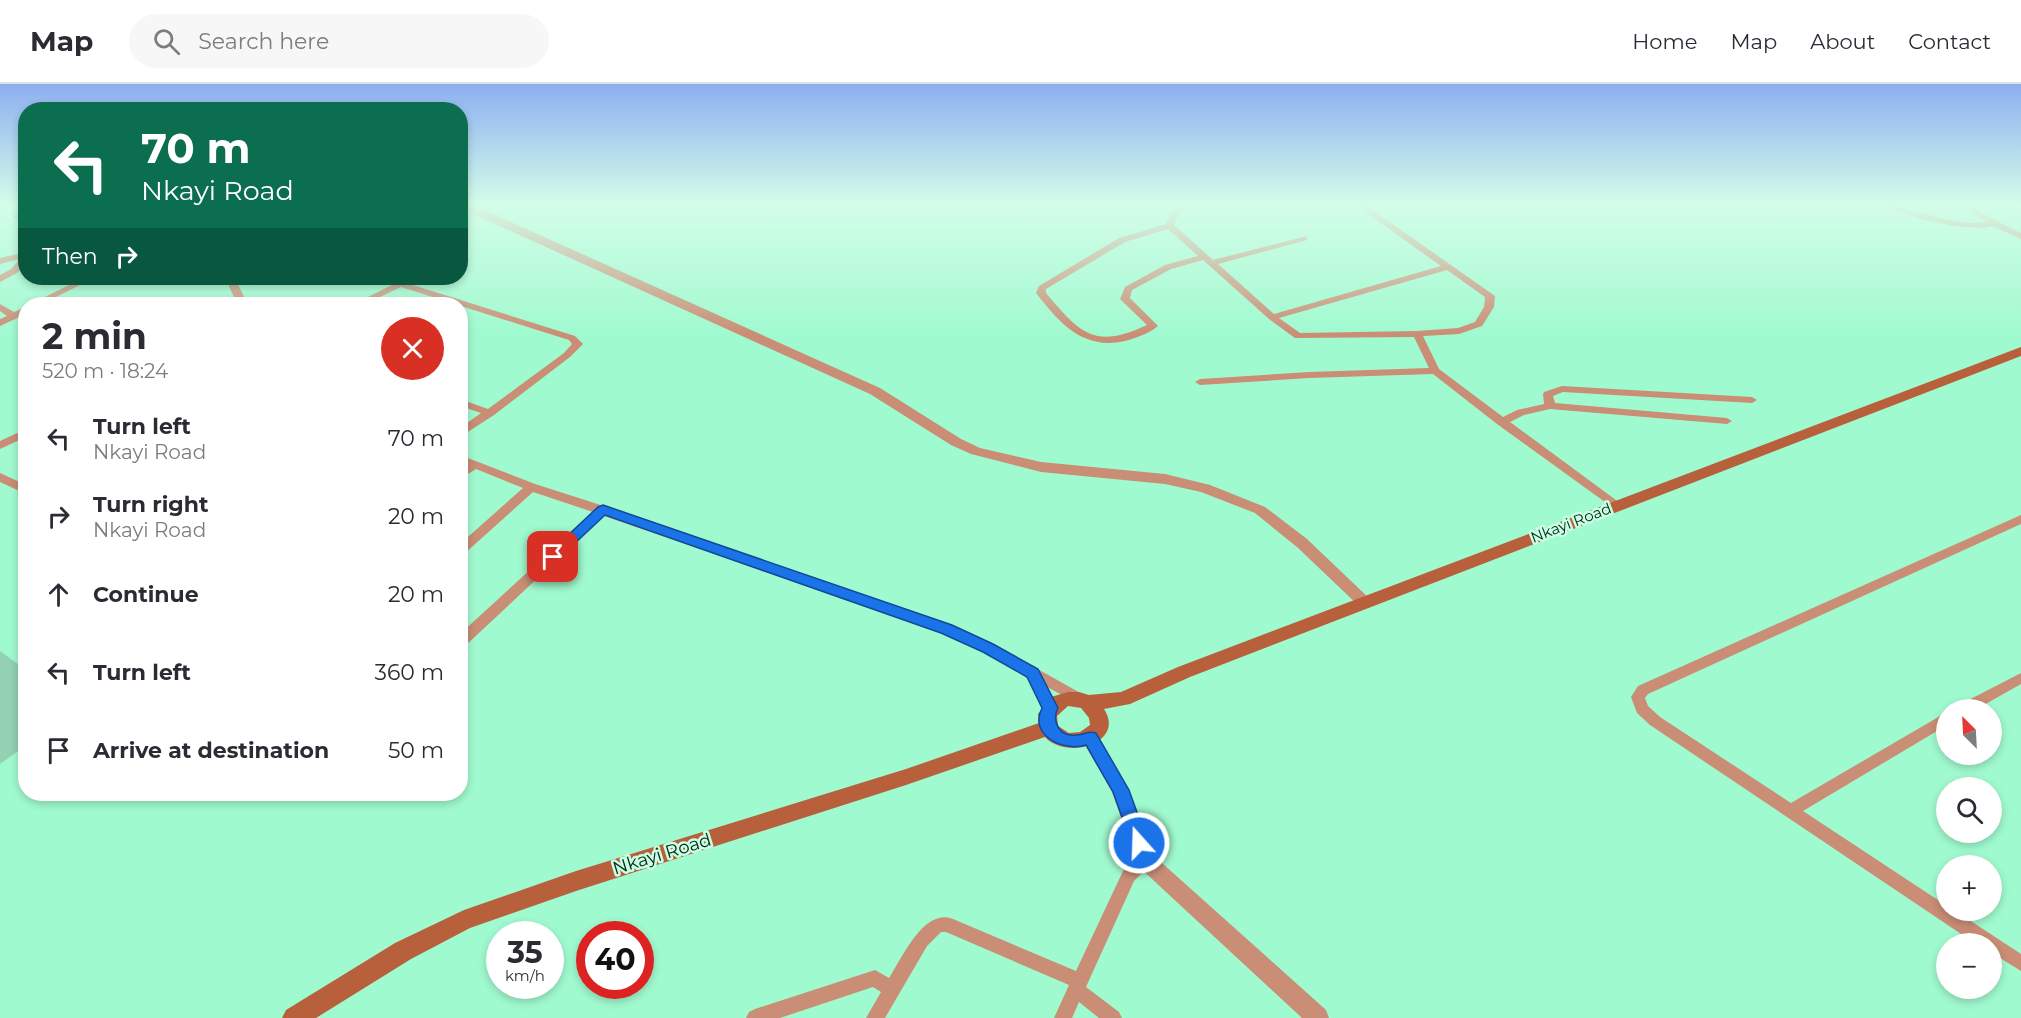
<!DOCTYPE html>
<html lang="en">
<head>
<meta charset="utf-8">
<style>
  body { margin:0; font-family:Montserrat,sans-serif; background:#f7f7f7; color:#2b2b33; height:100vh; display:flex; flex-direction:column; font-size:22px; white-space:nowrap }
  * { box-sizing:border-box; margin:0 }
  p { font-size:20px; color:#7c7c81 }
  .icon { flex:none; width:33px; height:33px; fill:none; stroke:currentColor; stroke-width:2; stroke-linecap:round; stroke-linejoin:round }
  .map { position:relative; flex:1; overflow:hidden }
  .sheet { position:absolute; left:18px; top:213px; width:450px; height:504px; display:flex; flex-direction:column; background:#fff; border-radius:24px; box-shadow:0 3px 9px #0003 }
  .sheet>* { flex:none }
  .guide { position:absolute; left:18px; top:18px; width:450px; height:183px; border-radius:24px; box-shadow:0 3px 9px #0003; background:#0b6e4f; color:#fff; overflow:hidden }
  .needle { width:39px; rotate:336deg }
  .fabs { position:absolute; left:1936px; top:615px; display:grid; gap:12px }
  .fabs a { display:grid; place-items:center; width:66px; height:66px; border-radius:50%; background:#fff; box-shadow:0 3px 9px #0003; font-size:30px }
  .speed { position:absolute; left:486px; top:837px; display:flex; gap:12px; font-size:30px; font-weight:700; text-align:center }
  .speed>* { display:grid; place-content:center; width:78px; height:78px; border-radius:50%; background:#fff; box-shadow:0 3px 9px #0003; line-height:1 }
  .speed small { font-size:15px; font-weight:400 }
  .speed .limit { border:9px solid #d22; background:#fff; color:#111 }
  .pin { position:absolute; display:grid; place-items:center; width:51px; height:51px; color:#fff; margin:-26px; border-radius:12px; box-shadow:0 3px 9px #0006 }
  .me { position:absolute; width:66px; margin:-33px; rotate:340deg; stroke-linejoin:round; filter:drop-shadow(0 0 4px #0008) }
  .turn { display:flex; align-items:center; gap:21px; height:126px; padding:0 24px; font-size:27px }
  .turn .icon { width:78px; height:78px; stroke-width:2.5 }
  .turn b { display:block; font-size:42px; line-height:51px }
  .then { display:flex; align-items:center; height:57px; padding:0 24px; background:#0003; gap:12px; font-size:22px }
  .round { display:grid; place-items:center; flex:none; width:63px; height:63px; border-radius:32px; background:#f7f7f7 }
  .headline { display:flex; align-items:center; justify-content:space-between; height:102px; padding:0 24px }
  h1 { font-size:36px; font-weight:700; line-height:45px }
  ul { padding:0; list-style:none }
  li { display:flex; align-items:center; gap:18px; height:78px; padding:0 24px }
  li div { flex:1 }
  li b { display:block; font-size:22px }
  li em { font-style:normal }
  header { display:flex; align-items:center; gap:36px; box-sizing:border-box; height:84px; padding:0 30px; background:#fff; border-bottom:2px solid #e1e1e2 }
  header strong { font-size:28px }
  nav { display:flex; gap:33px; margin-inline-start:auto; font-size:21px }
  .search { width:420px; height:54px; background:#f7f7f7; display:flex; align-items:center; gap:15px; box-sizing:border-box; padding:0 21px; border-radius:33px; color:#7c7c81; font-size:22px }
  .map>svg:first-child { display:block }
</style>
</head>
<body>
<header>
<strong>Map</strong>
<div class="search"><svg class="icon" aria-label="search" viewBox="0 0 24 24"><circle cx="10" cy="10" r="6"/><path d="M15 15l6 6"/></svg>Search here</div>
<nav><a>Home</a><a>Map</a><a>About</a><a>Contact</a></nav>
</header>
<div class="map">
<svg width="2021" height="934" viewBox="0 0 2021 934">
  <rect width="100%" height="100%" fill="#a0facf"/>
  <path fill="#93d1b2" d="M0 567 26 586 25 662 0 680Z"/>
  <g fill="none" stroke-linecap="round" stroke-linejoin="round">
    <path fill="#ca8d75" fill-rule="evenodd" d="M1183 120H1194L1178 131 1174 141 1213 176 1307 152V156L1218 180 1274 230 1441 182 1354 120H1364L1495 212 1494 223 1482 242 1459 250 1423 252 1439 285 1503 333 1517 326 1544 320 1543 310 1544 308 1562 302 1752 313 1757 316 1752 319 1563 308 1553 312 1555 319 1727 334 1732 337 1727 340 1550 325 1524 331 1510 338 1620 419 1622 422 1616 426 1497 340 1433 290 1309 294 1200 301 1195 298 1200 295 1309 288 1429 284 1414 253 1295 254 1269 235 1203 176 1171 185 1132 206 1130 214 1158 242C1150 249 1138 253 1129 256 1085 268 1061 241 1036 209L1039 202 1119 154 1166 140 1171 128ZM1168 145 1198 172 1165 181 1125 203 1120 215 1147 241C1094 266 1080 249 1046 209V205L1125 158ZM1447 186 1485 213 1484 223 1475 238 1458 244 1417 247 1300 249 1279 234Z
      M1873 120C1911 120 1947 143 1986 138L1960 120H1970L1983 130 2021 149V155L1993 142 1983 144 1953 142 1917 134Z
      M26 126V131L16 135 12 132Z
      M26 168V180L17 189 0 198V191L11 185 20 175 0 180V174Z
      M83 194H94L42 220H31Z
      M126 194H141L143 195 138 198Z
      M225 194H235L244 213 243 220H234V213Z
      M400 197 575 252 583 260 570 273 494 331 460 353V344L481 329 460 322V315L488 325 564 269 572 260 569 256 401 203 365 220H354Z
      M0 220 14 228 26 223V230L0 242V235L7 232 0 227Z
      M26 345V353L0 365V357Z
      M460 371 535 400 607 423 608 425 951 542 993 560 1084 611 1086 615 1084 619 1079 620 1047 603 1057 624 1055 628 1050 630 1045 628 1028 593 983 568 941 548 604 432 465 562 460 563V550L593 428 533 408 464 470 460 471V460L523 404 476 385 460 395V385L467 381 460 378Z
      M0 389 26 401V410L0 398Z
      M2021 431V440L1648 610 1645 614 1648 622 1660 633 1791 719 1947 628V641L1803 727 1947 822V826H1954L2021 870V887L1992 869V860H1976L1650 641 1637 629 1631 613 1638 602Z
      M2021 589V600L1975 626H1955L1957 622Z
      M1145 769 1150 771 1153 776 1150 781 1134 797 1086 903 1119 928 1122 934H1099L1079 918 1072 934H1054L1069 901 946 848H941L927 862 885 934H866L881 908 873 903 780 934H746L749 928 755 925 875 886 889 894C902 874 924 823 953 835L1076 887 1123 787 1140 771Z"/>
    <path fill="#ca8d75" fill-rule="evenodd" d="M460 120H471L880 304 961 355 980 364 1041 378 1165 390 1210 401 1265 423 1307 455 1373 518 1371 522H1359L1297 463 1255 429 1201 408 1165 400 1041 388 971 370 951 361 870 310 460 124Z
      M1090 647 1096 649 1129 706 1153 771 1326 926 1329 934H1302L1138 782 1112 708 1081 654 1084 649Z"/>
    <path fill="#b8603c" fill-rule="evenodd" d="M2021 263V272L1190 593 1130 620 1104 625C1126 659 1067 677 1045 653L906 701 576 807 470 844 411 875 316 934H282L286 926 395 859 464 826 576 787 906 685 1039 639 1038 630 1051 613 1068 608H1079L1089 611 1121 608 1178 583ZM1068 622 1081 624 1089 634 1090 641 1080 648 1069 649 1058 642 1057 632Z"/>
  </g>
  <linearGradient id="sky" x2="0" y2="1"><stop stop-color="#8daff1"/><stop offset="0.48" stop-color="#d4fde9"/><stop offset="1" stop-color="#d4fde9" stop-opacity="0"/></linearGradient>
  <rect width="2021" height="251" fill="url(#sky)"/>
  <path fill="#1a73e8" stroke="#114b97" stroke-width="1.5" d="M603 421 952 541 993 560 1038 585 1058 624C1051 638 1060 653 1076 651 1084 651 1088 646 1096 649L1129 706 1148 759 1145 764 1139 766 1133 764 1113 708 1086 661C1064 668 1028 652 1042 624L1027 593 983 568 941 549 605 431 557 476H548L546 473 548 470 598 423Z"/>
  <g text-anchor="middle" stroke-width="5" stroke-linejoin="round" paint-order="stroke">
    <g font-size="15" fill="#002718" stroke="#cbffe4">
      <text transform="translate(1571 439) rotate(-21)" y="5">Nkayi Road</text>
    </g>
    <g font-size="18" fill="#002718" stroke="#cbffe4">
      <text transform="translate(662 770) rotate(-17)" y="6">Nkayi Road</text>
    </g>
  </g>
</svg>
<div class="fabs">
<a><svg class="needle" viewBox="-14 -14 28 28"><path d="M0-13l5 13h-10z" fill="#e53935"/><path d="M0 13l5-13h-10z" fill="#7c7c81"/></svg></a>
<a><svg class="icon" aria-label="search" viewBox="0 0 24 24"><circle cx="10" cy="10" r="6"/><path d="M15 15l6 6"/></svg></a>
<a>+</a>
<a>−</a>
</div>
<div class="speed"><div>35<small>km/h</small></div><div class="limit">40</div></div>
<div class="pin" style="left:553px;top:473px;background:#d93025"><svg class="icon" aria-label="arrive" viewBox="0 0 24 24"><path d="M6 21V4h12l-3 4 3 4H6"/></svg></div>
<svg class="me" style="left:1139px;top:759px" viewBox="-20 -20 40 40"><circle r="17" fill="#1a73e8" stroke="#fff" stroke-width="3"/><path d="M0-11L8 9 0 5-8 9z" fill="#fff"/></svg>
<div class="guide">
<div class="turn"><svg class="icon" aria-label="left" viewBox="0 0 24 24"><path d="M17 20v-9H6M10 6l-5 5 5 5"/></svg><div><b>70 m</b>Nkayi Road</div></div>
<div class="then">Then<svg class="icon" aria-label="right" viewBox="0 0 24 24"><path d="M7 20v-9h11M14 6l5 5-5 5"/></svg></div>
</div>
<section class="sheet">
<div class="headline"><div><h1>2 min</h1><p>520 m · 18:24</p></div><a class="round" style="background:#d93025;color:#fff"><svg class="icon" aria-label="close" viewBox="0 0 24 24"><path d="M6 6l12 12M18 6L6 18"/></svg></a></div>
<ul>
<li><svg class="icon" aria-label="left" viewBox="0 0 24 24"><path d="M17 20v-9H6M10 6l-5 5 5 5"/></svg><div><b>Turn left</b><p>Nkayi Road</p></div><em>70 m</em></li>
<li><svg class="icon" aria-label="right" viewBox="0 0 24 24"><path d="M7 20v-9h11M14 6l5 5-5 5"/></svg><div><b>Turn right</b><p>Nkayi Road</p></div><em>20 m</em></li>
<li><svg class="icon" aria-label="ahead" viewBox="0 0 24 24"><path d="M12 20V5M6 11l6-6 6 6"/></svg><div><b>Continue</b></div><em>20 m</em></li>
<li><svg class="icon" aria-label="left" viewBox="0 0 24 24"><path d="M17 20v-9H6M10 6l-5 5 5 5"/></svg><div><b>Turn left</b></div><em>360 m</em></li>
<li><svg class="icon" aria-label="arrive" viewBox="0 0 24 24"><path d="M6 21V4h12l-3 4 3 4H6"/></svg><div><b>Arrive at destination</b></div><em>50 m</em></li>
</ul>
</section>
</div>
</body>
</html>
